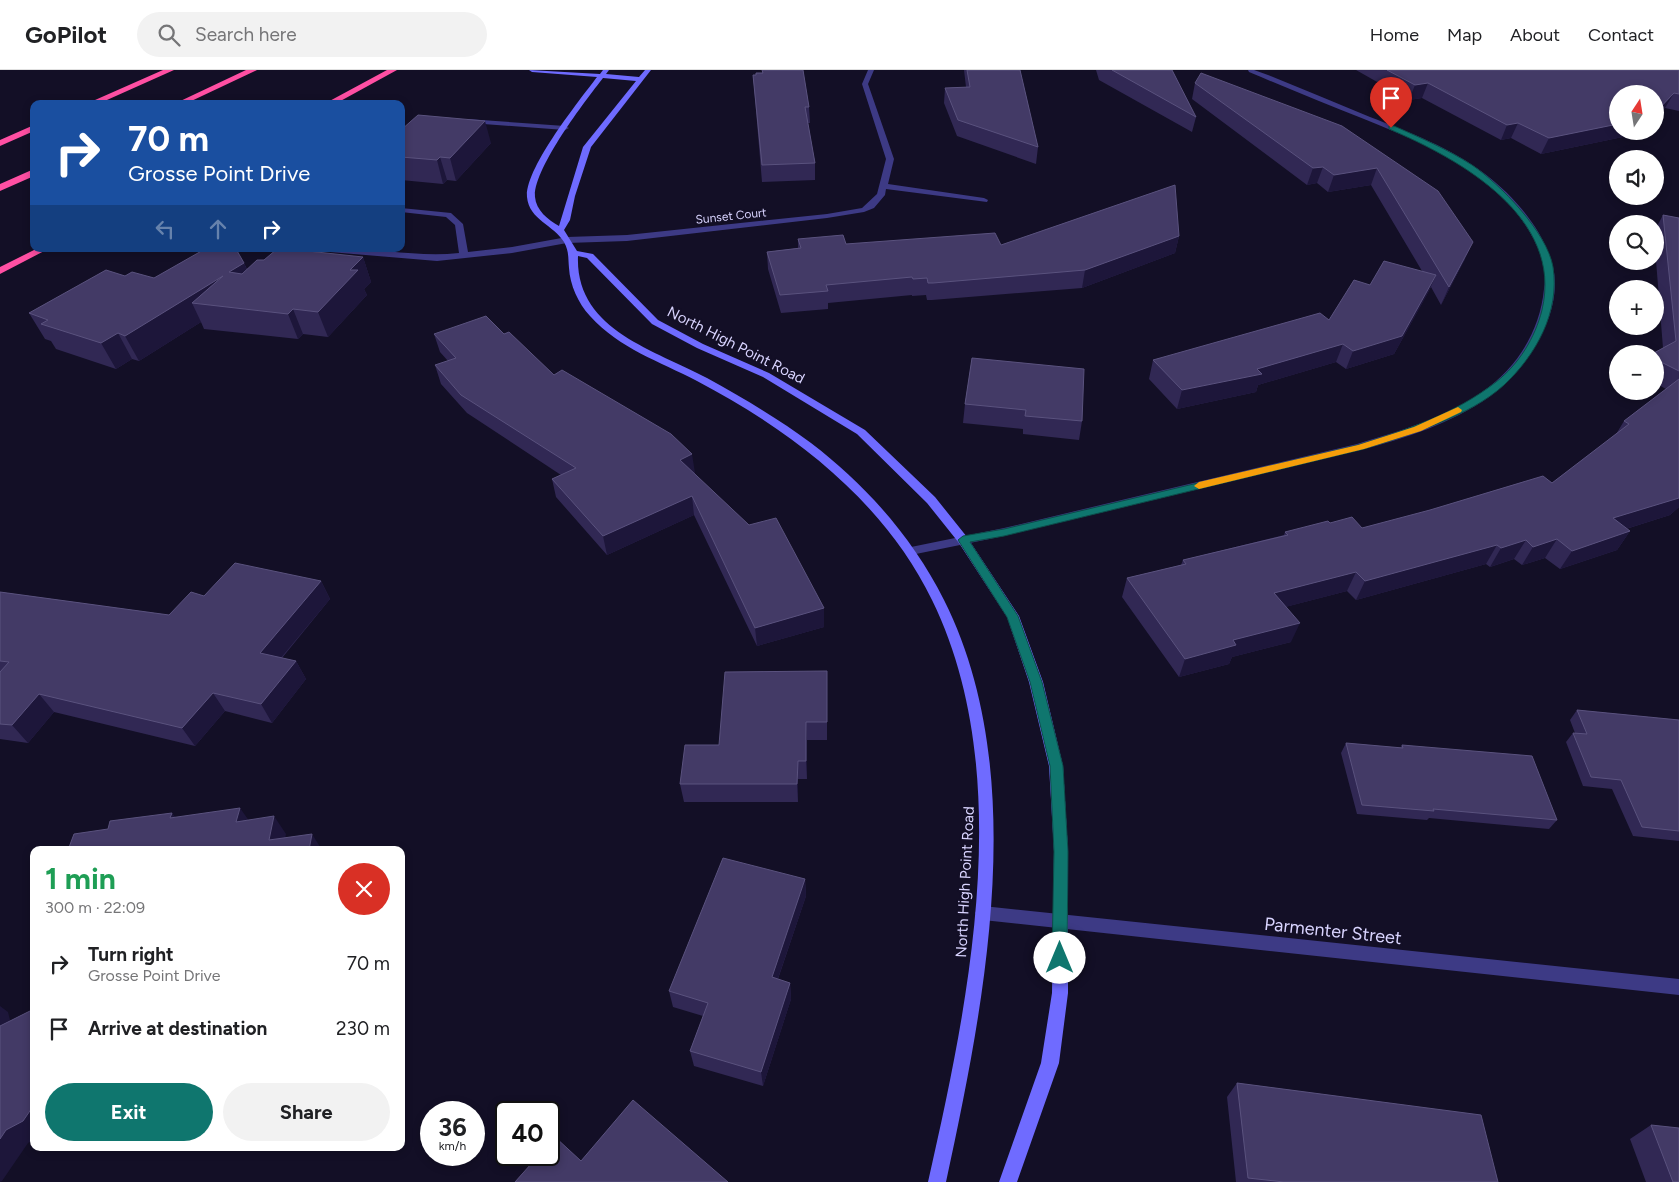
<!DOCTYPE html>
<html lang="en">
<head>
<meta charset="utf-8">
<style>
  body { margin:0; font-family:Figtree,sans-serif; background:#f2f2f2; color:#202124; height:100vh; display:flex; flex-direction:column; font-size:19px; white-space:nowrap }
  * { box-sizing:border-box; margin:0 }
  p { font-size:16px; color:#757577 }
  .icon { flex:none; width:28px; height:28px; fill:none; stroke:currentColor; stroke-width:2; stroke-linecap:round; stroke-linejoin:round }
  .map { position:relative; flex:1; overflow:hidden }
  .drawer { position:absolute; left:30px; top:776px; width:375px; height:305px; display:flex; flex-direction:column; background:#fff; border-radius:10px; box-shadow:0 2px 8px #0003 }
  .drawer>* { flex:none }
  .top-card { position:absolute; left:30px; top:30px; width:375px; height:152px; border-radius:10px; box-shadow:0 2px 8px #0003; background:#1a4fa0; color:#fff; overflow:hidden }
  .needle { width:32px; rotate:12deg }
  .buttons { position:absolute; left:1609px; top:15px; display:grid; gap:10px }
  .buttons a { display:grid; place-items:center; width:55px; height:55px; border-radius:50%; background:#fff; box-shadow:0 2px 8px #0003; font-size:25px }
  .speed { position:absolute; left:420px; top:1031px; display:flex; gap:10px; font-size:25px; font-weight:700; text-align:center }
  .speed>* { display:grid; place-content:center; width:65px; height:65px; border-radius:50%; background:#fff; box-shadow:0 2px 8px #0003; line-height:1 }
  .speed small { font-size:12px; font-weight:400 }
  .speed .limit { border:2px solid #111; border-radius:8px; background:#fff; color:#111 }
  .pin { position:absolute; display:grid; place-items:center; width:42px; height:42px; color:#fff; margin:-51px -21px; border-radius:50% 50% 50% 0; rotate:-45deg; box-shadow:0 0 5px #0007 }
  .pin .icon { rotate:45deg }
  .me { position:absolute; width:55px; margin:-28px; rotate:0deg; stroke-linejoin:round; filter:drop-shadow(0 0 4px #0008) }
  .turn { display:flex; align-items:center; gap:18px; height:105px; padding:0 15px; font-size:22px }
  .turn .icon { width:65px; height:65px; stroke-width:2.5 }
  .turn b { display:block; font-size:35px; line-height:42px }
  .lanes { display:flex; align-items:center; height:48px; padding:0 15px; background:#0003; justify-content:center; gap:25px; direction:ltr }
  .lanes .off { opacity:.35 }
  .round { display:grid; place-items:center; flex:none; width:52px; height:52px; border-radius:26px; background:#f2f2f2 }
  .summary { display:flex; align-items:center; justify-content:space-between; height:85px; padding:0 15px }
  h1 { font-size:30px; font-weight:700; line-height:38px; color:#1e9e55 }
  .button { display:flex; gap:10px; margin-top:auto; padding:10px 15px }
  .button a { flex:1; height:58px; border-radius:30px; background:#0f766e; color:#fff; font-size:20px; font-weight:700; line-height:58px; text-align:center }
  .button a+a { background:#f2f2f2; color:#202124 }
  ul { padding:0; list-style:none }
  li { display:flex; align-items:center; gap:15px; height:65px; padding:0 15px }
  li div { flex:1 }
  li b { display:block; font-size:19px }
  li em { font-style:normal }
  header { display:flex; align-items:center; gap:30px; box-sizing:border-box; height:70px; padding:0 25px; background:#fff; border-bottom:1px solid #e0e0e0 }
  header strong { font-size:24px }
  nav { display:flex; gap:28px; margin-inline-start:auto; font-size:18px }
  .search { width:350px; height:45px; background:#f2f2f2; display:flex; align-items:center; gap:12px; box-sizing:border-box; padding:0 18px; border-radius:28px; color:#757577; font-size:19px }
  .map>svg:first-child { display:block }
</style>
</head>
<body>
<header>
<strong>GoPilot</strong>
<div class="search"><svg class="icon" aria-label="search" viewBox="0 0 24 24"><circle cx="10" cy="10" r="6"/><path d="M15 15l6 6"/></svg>Search here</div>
<nav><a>Home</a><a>Map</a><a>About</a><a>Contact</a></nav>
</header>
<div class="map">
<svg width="1679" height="1112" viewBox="0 0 1679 1112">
  <rect width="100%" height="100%" fill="#130f26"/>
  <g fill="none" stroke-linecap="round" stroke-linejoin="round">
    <path fill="#3d3a85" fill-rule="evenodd" d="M467 49 565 56 569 58 565 60 470 53H467Z
      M401 138 451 143 463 154 468 182 512 177 567 167 571 170 567 173 512 183 437 191 330 182 326 179C370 176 415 188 459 183L455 155 446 147 401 142Z"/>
    <path fill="#3d3a85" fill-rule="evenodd" d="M868 0H874L868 14 894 89 888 114 984 128 988 130 987 132 886 119 885 125 874 138 864 142 827 148 627 171 567 173 563 170 567 167 627 165 827 144 862 138 877 124 886 89 862 14Z
      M1248 0H1254L1268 5C1302 19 1336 33 1370 47 1409 62 1451 78 1485 104 1514 126 1544 160 1553 197 1564 244 1525 301 1489 327 1452 353 1404 369 1360 380L1004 466 911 485 907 484 905 481 911 477 1004 458 1357 374C1400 361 1445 348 1482 322 1517 298 1540 261 1544 219 1545 212 1546 204 1544 196 1535 160 1508 128 1479 106 1445 81 1403 65 1364 49 1326 34 1287 18 1249 2Z
      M983 836 1679 909V925L983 850 978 848 975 843 978 838Z"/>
    <path fill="#6f6bff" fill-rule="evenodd" d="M529 0 600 4 603 0H609L606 4 639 7 645 0H651L591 77 575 126 570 150 564 160 577 181 593 184 658 250 703 274 769 303 865 360 935 427 967 467 1019 546 1043 612 1063 696 1068 781V923L1059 993 1017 1112H999L1041 993 1052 923 1054 781 1049 696 1029 612 1007 547 959 473 927 433 857 364 763 307 697 278 652 254 587 188 578 186C575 260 655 280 707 308 743 328 779 349 811 373 866 415 913 468 944 530 1031 703 985 931 946 1112H928C969 931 1017 704 932 530 884 431 792 361 697 311 659 291 620 279 590 246 578 233 570 215 569 198 568 187 569 181 564 172 554 155 529 150 527 127 525 98 579 31 597 7L532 2ZM603 8 636 11 583 77 559 156C548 150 536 140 535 127 533 99 585 31 603 8Z"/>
    <path fill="#ff4fa3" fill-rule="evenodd" d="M163 0H174L98 34H86Z
      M246 0H257L185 34H174Z
      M387 0H397L335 34H324Z
      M34 55V61L0 76V70Z
      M34 99V106L0 121V114Z
      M36 179H48L0 204V197Z"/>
  </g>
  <path fill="#312854" d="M762 0H803L809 37 810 53H808L815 93V110L762 112 753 5H756L762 3Z
    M964 0H1020L1038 77 1036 94 957 66 944 33 945 18 966 17Z
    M1096 0H1172L1196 47 1192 62 1099 10Z
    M1356 0H1679V41L1665 38 1618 61H1644L1642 63 1541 84 1511 68 1501 70 1422 28 1409 30Z
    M1195 13 1342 56 1465 189 1441 235 1431 217 1394 284 1346 299 1336 292 1258 315 1256 322 1177 339 1149 309 1153 290 1329 250 1370 215 1422 201 1371 115 1328 122 1317 113 1307 115 1192 29Z
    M401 60 491 73 456 111 447 110 443 114 401 110Z
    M1663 145 1679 148V437L1670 445 1626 459 1630 461 1617 480 1560 499 1545 488 1522 495 1514 489 1490 497 1486 494 1356 530 1347 521 1285 537 1291 572 1232 587 1229 594 1179 607 1122 527 1127 508 1181 495 1183 490 1284 465 1285 462 1330 453 1362 458 1552 413 1615 366 1624 351 1666 319 1655 313V284L1663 278 1655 178V160Z
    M1179 166 1175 183 1082 218 932 230H927L926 225 912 226V225L828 233V239L781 243 768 199 767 182 798 178V169L846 174 1001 175Z
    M363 187 371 212 364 219 367 225 328 267 303 264 298 269 204 259 201 252 139 291 132 289 116 299 56 279 51 271 45 269 29 243 125 206 154 208 244 193 247 199 264 190Z
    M434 264H504L554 305 695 403H694L824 538V557L757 576 694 445 607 485 556 427 552 409 561 405 467 343 441 314 435 295 448 291 440 282Z
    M972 288 1082 351 1079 370 1023 364V359L963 353 965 334Z
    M321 511 330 529 282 588 296 591 306 609 272 653 225 641 195 676 54 642 28 673 0 669V522L169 545 204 526Z
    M827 601V670H807V709H798V732H684L680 714 719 675Z
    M1577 640 1679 650V771L1633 766 1612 719 1583 716 1566 672 1573 663H1575L1570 650Z
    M1346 673 1400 678 1402 675 1557 750 1549 759 1429 748 1427 750 1357 744 1341 683Z
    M805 809 806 826 778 909 790 913 791 929 763 1016 694 996 690 981 703 946 673 937 669 921Z
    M1237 1013 1498 1112H1236L1227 1027Z
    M1651 1055 1679 1112H1646L1630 1069Z"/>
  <path fill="#1d163a" d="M1428 13 1422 28 1409 30 1415 15Z
    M1674 23 1665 38 1655 49V43Z
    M485 51 491 73 456 111 450 88Z
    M1518 53 1511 68 1501 70 1507 55Z
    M1618 54V61H1644L1642 63 1541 84 1549 68Z
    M440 87 447 110 443 114 437 90Z
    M1323 97 1317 113 1307 115 1313 98Z
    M1377 98 1371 115 1328 122 1334 105Z
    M1179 166 1175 183 1082 218 1085 200Z
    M1473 172 1465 189 1441 235 1449 217Z
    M363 187 371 212 364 219 367 225 328 267 318 242 350 200Z
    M244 193 255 218 229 202Z
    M1436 205 1428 223 1394 284 1346 299 1353 281Z
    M223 206 192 233 201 252 139 291 125 266Z
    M293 239 303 264 298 269 288 244Z
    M118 263 132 289 116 299 101 273Z
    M1343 274 1336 292 1258 315 1256 322 1177 339 1182 320 1257 299Z
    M692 384 695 403 682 408 680 390Z
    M692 426 694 445 607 485 603 466Z
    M1679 428V437L1670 445 1600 467 1613 448Z
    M1630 461 1617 480 1560 499 1572 481Z
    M1557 469 1545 488 1522 495 1533 477Z
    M1526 470 1514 489 1490 497 1501 478Z
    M1497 475 1486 494 1356 530 1365 511Z
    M1356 502 1347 521 1266 542 1274 523Z
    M321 511 330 529 270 601 260 583Z
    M824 538V557L757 576 755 558Z
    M1300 553 1291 572 1232 587 1229 594 1179 607 1185 589 1233 570Z
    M296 591 306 609 272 653 261 634Z
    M213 623 225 641 195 676 182 658Z
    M39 624 54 642 28 673 12 655Z
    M806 652 807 670V709L806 691Z
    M798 691V732L797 714Z
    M240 738 252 755 236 752Z
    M172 743 186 760 170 748Z
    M274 746 286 764 283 780 269 770Z
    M312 764 322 780H309Z
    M805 809 806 826 773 923 772 907Z
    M790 913 791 929 763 1016 761 1002Z
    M0 936 8 942 16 974 0 962Z
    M34 1035V1070L28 1073 2 1111 0 1112V1069L6 1060Z"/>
  <path fill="#433a66" stroke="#5a527e" d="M762 0H803L809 37H805L815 93 762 95 753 5H756V3H763Z
    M967 0H1020L1038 77 958 50 945 18 970 17Z
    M1112 0H1172L1196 47Z
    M1387 0H1679V24L1674 23 1655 43V24H1618V54L1549 68 1518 53 1507 55 1428 13 1415 15Z
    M1201 3 1342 56 1438 121 1473 172 1449 217 1377 98 1334 105 1323 97 1313 98 1195 13Z
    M418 45 485 51 450 88 440 87 437 90 401 87V60Z
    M1175 115 1179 166 1085 200 933 213H928L927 208 913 209 912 207 826 215 828 221 780 225 767 182 801 178 798 169 843 165 846 174 995 163 1001 175Z
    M1663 145 1679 148V301L1655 289V284H1652L1676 271Z
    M205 179H236L244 193 229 202 242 204 257 190H264L277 179H289L363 187 350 200H358L318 242 293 239 288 244 192 233 223 206 125 266 118 263 101 273 41 254 48 250 29 243 106 200 125 206 132 202 154 208Z
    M1384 191 1436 205 1402 266 1353 281 1343 274 1257 299 1262 304 1182 320 1153 290 1320 243 1329 250 1354 210 1370 215Z
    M486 246 504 264 509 262 554 305 562 300 671 364 692 384 680 390 749 455 776 448 824 538 755 558 692 426 603 466 552 409 576 398 461 325 435 295 456 288 434 264Z
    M972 288 1084 299 1082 351 1025 346 1026 340 965 334Z
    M1679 309V428L1613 448 1630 461 1572 481 1557 469 1533 477 1526 470 1501 478 1497 475 1365 511 1356 502 1274 523 1300 553 1233 570 1236 575 1185 589 1127 508 1186 494 1183 490 1288 465 1285 462 1328 451 1330 453 1352 447 1362 458 1430 440 1543 406 1552 413 1629 354 1624 351Z
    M235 493 321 511 260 583 296 591 261 634 213 623 182 658 39 624 12 655 0 654V602L9 592 0 591V522L169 545 191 522 204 526Z
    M827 601V652H806V691H798L797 714H680L685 675H719L725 602Z
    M1577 640 1679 650V761L1642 757 1621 710 1591 707 1573 663 1587 664Z
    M1346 673 1403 678 1402 675 1532 686 1557 750 1433 739 1434 741 1362 735Z
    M240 738 236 752 274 746 269 770 312 764 309 780H68L74 764 108 759 110 751 172 743 170 748Z
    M723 788 805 809 772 907 790 913 761 1002 690 981 708 933 669 921Z
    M34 939V1035L23 1051 6 1060 0 1069V956Z
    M1237 1013 1481 1045 1498 1112H1284L1248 1108Z
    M633 1030 728 1112H515L539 1085H549V1074L555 1067 581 1091Z
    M1651 1055 1679 1058V1112H1673Z"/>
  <path fill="#0f766e" stroke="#0a4d48" d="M1389 56H1394C1421 68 1447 79 1472 95 1500 114 1547 162 1553 197 1560 242 1536 285 1504 315 1469 347 1408 365 1364 379L1004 466 970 472 1018 546 1042 612 1063 696 1068 782 1067 888 1065 892 1060 894 1054 892 1052 888 1054 782 1050 696 1030 612 1007 547 958 470 963 466 1004 459 1358 375C1406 360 1455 344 1496 312 1519 294 1535 268 1542 240 1564 147 1460 89 1389 59Z"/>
  <path fill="#f59e0b" d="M1458 337 1462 340 1461 342 1421 361 1364 379 1199 419 1194 416 1199 412 1358 375 1414 357Z"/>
  <g text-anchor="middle" stroke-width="4" stroke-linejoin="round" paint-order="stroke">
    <g font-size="12" fill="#d9d4ff" stroke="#130f26">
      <text transform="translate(731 146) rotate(-6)" y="4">Sunset Court</text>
    </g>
    <g font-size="15" fill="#d9d4ff" stroke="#130f26">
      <text transform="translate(736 275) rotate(27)" y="5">North High Point Road</text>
      <text transform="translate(965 812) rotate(-87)" y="5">North High Point Road</text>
    </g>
    <g font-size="18" fill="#d9d4ff" stroke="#130f26">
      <text transform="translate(1333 861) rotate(6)" y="6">Parmenter Street</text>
    </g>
  </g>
</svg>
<div class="buttons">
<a><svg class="needle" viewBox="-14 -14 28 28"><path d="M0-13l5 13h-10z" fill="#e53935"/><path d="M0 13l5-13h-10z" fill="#757577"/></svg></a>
<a><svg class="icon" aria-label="sound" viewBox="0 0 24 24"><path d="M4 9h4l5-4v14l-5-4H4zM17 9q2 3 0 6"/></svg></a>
<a><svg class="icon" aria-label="search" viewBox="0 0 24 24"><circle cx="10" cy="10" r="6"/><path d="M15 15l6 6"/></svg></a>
<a>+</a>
<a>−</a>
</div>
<div class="speed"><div>36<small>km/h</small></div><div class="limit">40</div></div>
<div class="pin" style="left:1391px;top:58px;background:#d93025"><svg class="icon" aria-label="arrive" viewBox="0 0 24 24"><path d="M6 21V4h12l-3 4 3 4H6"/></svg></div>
<svg class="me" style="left:1060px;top:888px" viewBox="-20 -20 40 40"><circle r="19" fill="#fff"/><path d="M0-13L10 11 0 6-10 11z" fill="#0f766e"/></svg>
<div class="top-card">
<div class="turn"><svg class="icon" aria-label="right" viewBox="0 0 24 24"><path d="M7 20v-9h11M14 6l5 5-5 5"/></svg><div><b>70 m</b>Grosse Point Drive</div></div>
<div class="lanes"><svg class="icon off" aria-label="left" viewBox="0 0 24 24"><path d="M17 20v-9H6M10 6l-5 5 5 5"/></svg><svg class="icon off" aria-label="ahead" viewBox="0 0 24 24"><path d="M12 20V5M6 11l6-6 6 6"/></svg><svg class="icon" aria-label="right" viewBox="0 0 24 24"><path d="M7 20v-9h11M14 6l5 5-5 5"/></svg></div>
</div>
<section class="drawer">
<div class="summary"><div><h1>1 min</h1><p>300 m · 22:09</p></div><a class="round" style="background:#d93025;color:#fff"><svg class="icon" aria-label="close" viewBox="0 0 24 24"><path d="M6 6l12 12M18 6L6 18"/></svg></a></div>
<ul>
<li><svg class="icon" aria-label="right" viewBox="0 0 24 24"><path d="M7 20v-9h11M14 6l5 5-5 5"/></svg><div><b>Turn right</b><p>Grosse Point Drive</p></div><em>70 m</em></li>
<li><svg class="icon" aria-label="arrive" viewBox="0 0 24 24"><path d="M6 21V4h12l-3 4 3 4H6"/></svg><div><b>Arrive at destination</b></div><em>230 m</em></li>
</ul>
<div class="button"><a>Exit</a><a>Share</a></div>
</section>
</div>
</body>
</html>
